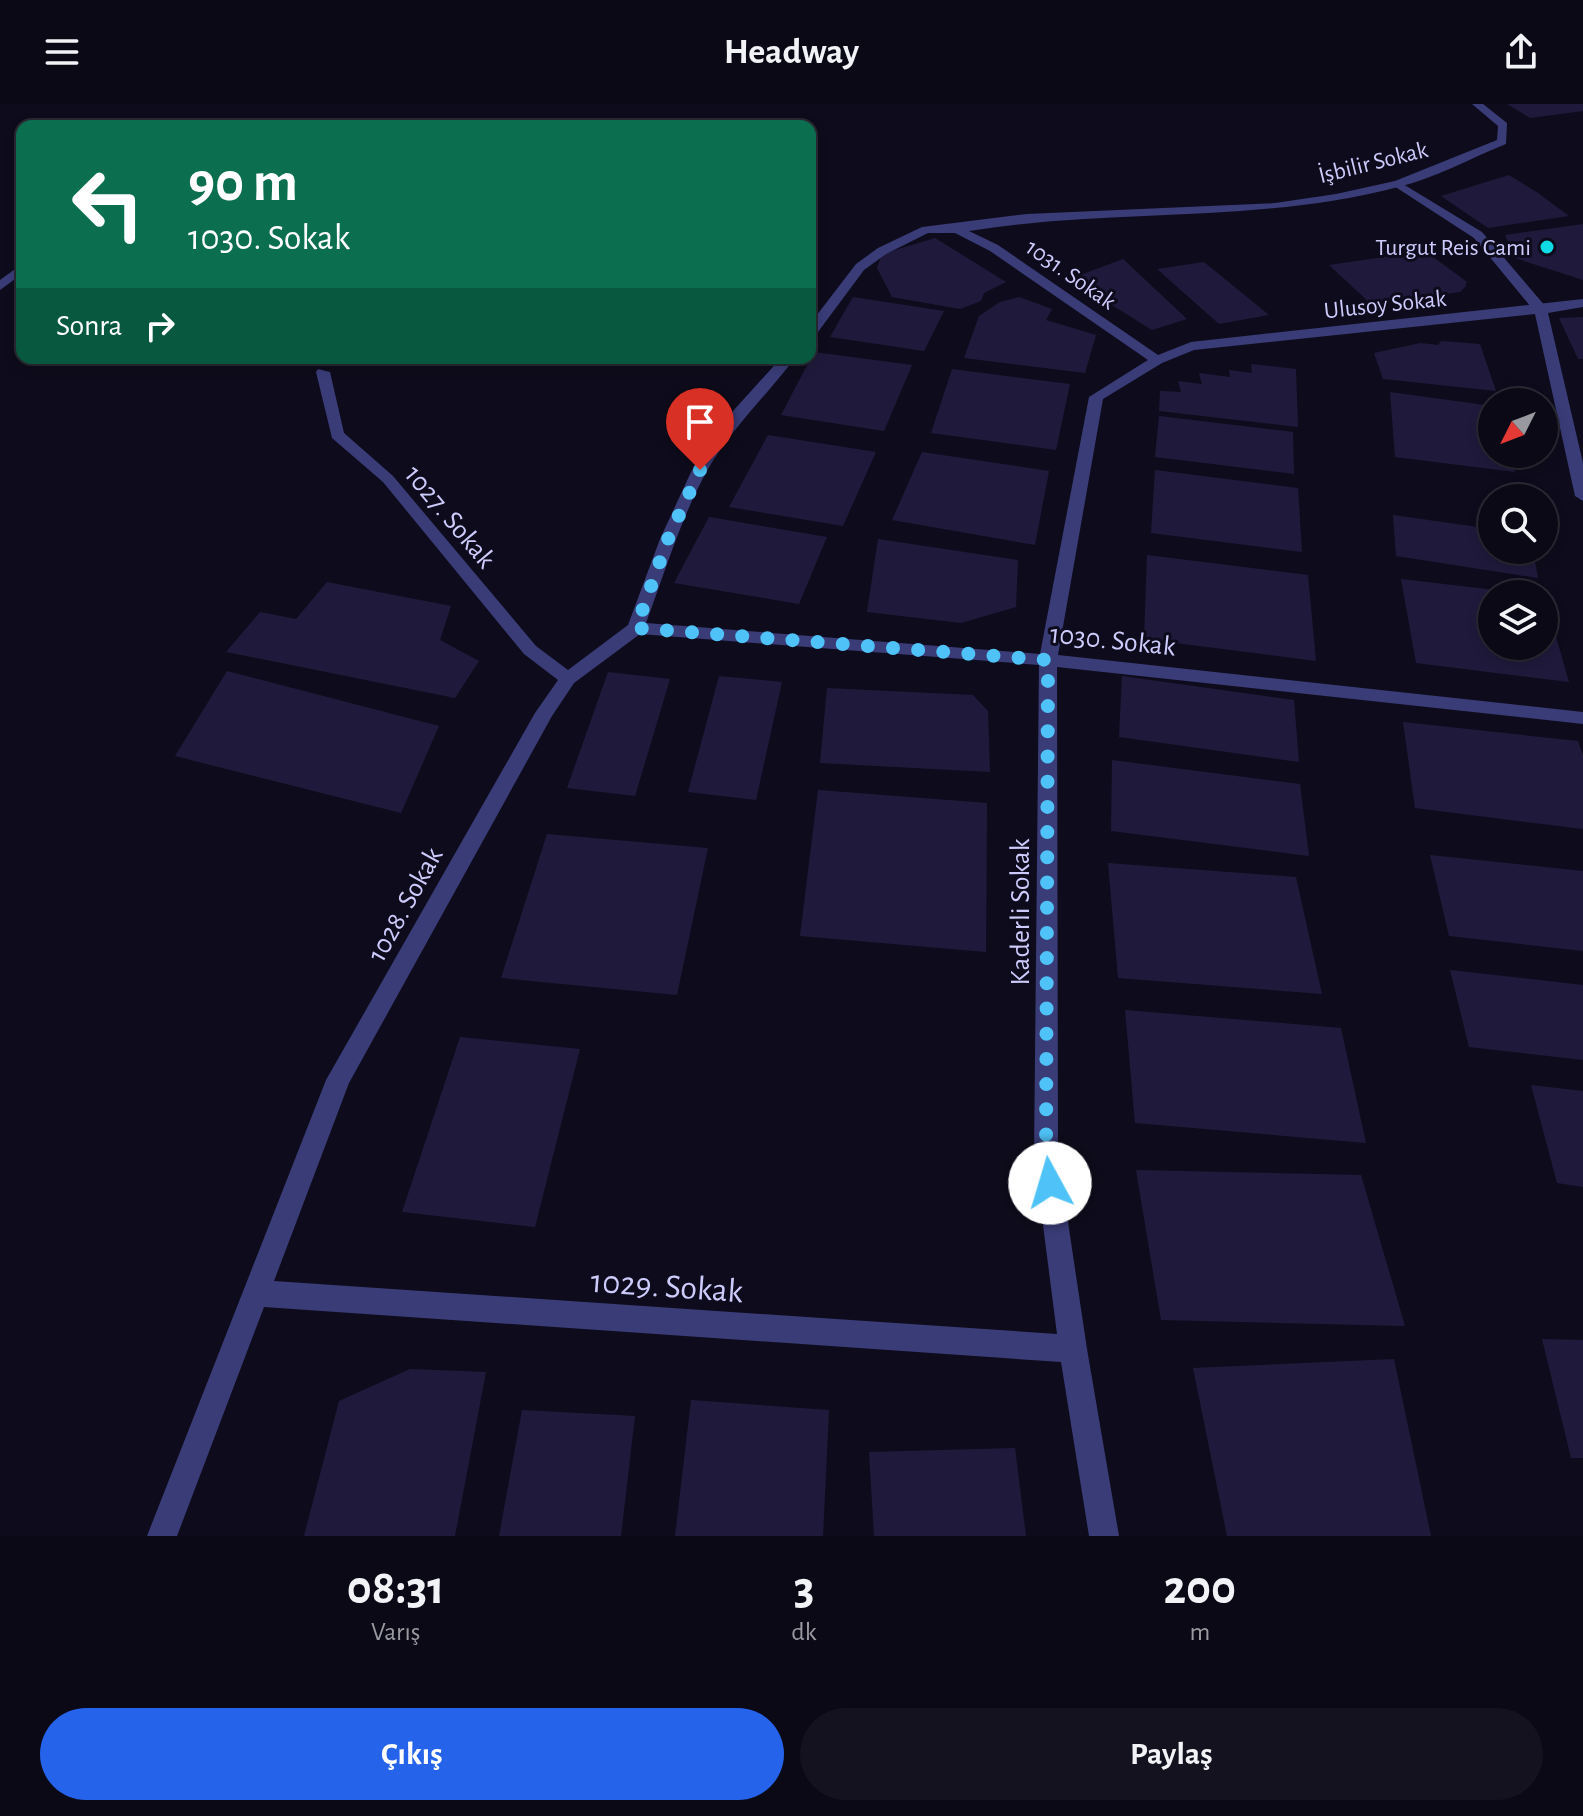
<!DOCTYPE html>
<html lang="tr">
<head>
<meta charset="utf-8">
<style>
  body { margin:0; font-family:"Alegreya Sans",sans-serif; background:#13121e; color:#f1f3f6; height:100vh; display:flex; flex-direction:column; font-size:30px; white-space:nowrap }
  * { box-sizing:border-box; margin:0 }
  p { font-size:26px; color:#999aa0 }
  .icon { flex:none; width:44px; height:44px; fill:none; stroke:currentColor; stroke-width:2; stroke-linecap:round; stroke-linejoin:round }
  .map { position:relative; height:1432px; overflow:hidden }
  .details { display:flex; flex-direction:column; background:#0a0915; flex:1 }
  .details>* { flex:none }
  .guide { position:absolute; left:16px; top:16px; width:800px; height:244px; border-radius:16px; box-shadow:0 4px 12px #0003,0 0 0 2px #2a2a34; background:#0b6e4f; color:#fff; overflow:hidden }
  .needle { width:52px; rotate:228deg }
  .fabs { position:absolute; left:1478px; top:284px; display:grid; gap:16px }
  .fabs a { display:grid; place-items:center; width:80px; height:80px; border-radius:50%; background:#0a0915; box-shadow:0 4px 12px #0003,0 0 0 2px #2a2a34; font-size:40px }
  .pin { position:absolute; display:grid; place-items:center; width:68px; height:68px; color:#fff; margin:-82px -34px; border-radius:50% 50% 50% 0; rotate:-45deg; box-shadow:0 0 8px #0007 }
  .pin .icon { rotate:45deg }
  .me { position:absolute; width:88px; margin:-44px; rotate:354deg; stroke-linejoin:round; filter:drop-shadow(0 0 6px #0008) }
  .turn { display:flex; align-items:center; gap:28px; height:168px; padding:0 40px; font-size:36px }
  .turn .icon { width:104px; height:104px; stroke-width:2.5 }
  .turn b { display:block; font-size:56px; line-height:68px }
  .then { display:flex; align-items:center; height:76px; padding:0 40px; background:#0003; gap:16px; font-size:30px }
  .eta { display:flex; justify-content:space-evenly; align-items:center; height:136px; text-align:center }
  .eta b { font-size:48px; font-weight:600; line-height:56px }
  .cta { display:flex; gap:16px; margin-top:auto; padding:16px 40px }
  .cta a { flex:1; height:92px; border-radius:48px; background:#2563eb; color:#fff; font-size:32px; font-weight:600; line-height:92px; text-align:center }
  .cta a+a { background:#13121e; color:#f1f3f6 }
  header { display:flex; justify-content:space-between; align-items:center; height:104px; padding:0 40px; background:#0a0915; font-size:36px; font-weight:600 }
  .map>svg:first-child { display:block }
</style>
</head>
<body>
<header><svg class="icon" aria-label="menu" viewBox="0 0 24 24"><path d="M4 6h16M4 12h16M4 18h16"/></svg>Headway<svg class="icon" aria-label="share" viewBox="0 0 24 24"><path d="M12 15V3M7 8l5-5 5 5M5 13v7h14v-7"/></svg></header>
<div class="map">
<svg width="1583" height="1432" viewBox="0 0 1583 1432">
  <rect width="100%" height="100%" fill="#0e0c1c"/>
  <path fill="#1f1a3b" d="M1507 0H1583V7L1530 14Z
    M1509 71 1538 89 1569 112 1488 124 1441 92Z
    M1583 120V176L1515 154 1505 131Z
    M935 134 1006 178 984 189 981 197 960 205 892 193 877 164 882 150Z
    M1425 147 1467 178 1465 183 1460 188 1371 200 1329 161Z
    M1123 155 1187 215 1152 226 1070 175Z
    M1204 158 1269 211 1219 220 1157 165Z
    M853 193 944 207 924 247 830 233Z
    M1019 193 1052 205 1046 216 1096 231 1085 269 964 254 979 212 1000 198Z
    M1583 213V255H1578L1559 214Z
    M1441 237 1480 240 1496 287 1383 275 1374 249 1420 239 1438 241Z
    M814 248 912 261 884 327 781 311Z
    M1251 260 1296 265 1298 323 1159 307 1160 287 1181 288 1178 277 1202 280 1199 269 1230 273 1229 266 1252 269Z
    M952 265 1070 280 1056 346 931 329Z
    M1390 288 1492 302V350H1512L1515 368 1395 353Z
    M1159 312 1293 328 1294 370 1155 353Z
    M768 331 876 348 843 422 729 403Z
    M922 348 1049 367 1035 441 892 416Z
    M1155 366 1298 384 1302 448 1151 429Z
    M1393 411 1492 425V446H1533L1538 474 1396 452Z
    M709 413 827 433 799 500 674 479Z
    M878 435 1018 456 1016 503 961 519 867 508Z
    M1147 451 1308 471 1316 557 1144 535Z
    M1401 475 1513 488 1492 490V542H1544L1545 494 1569 578 1416 559Z
    M327 478 451 502 440 536 479 557 455 594 226 548 260 508 296 515Z
    M227 567 439 622 401 709 175 652Z
    M608 568 670 575 635 692 567 684Z
    M719 572 782 578 756 696 688 688Z
    M1122 572 1294 596 1299 658 1119 633Z
    M827 584 973 591 988 607 990 668 820 659Z
    M1403 618 1578 637 1583 652V725L1415 704Z
    M1112 656 1300 680 1309 752 1111 727Z
    M818 686 987 699 986 848 800 832Z
    M547 730 708 744 677 891 501 874Z
    M1430 751 1583 767V847L1449 832Z
    M1108 759 1296 773 1322 890 1118 874Z
    M1450 866 1583 881V956L1469 943Z
    M1125 906 1341 924 1366 1039 1135 1019Z
    M460 933 580 945 535 1123 402 1108Z
    M1531 981 1583 987V1083L1557 1079Z
    M1136 1066 1361 1071 1405 1222 1161 1216Z
    M1542 1235 1583 1236V1354H1571Z
    M1394 1255 1431 1432H1227L1193 1264Z
    M410 1265 486 1268 455 1432H304L339 1297Z
    M691 1296 829 1306 823 1432H675Z
    M522 1306 635 1312 621 1432H499Z
    M1015 1344 1026 1432H874L869 1348Z"/>
  <g fill="none" stroke-linecap="round" stroke-linejoin="round">
    <path fill="#3a3c78" fill-rule="evenodd" d="M1398 77 1482 128 1546 203V209H1536L1474 134 1394 82 1392 80Z"/>
    <path fill="#3a3c78" fill-rule="evenodd" d="M1472 0H1483L1507 19 1506 40C1471 54 1435 74 1398 83 1258 120 1112 104 969 127L998 141 1158 251 1191 238 1583 195V203L1548 209 1583 359V397L1575 392 1535 210 1194 246 1162 259 1103 295 1058 551 1583 608V620L1057 563 1058 1051 1087 1245 1119 1432H1089L1061 1258 264 1203 177 1432H147L326 976 535 609 558 576 524 550 383 378 332 334 316 268 318 265 330 268 344 329 393 372 536 542 568 566 628 521 660 435 692 366 733 307 781 254H795C766 292 732 324 708 365 681 413 665 468 646 519L1040 550 1089 293 1148 256 990 147 955 129H928L886 150 864 166 815 232 810 233V220L856 160 878 144 922 123 1027 110 1275 99 1336 90 1395 77 1497 36 1498 22ZM640 530 1039 561 1034 1051 1057 1230 274 1177 349 979 552 612 574 579Z
      M22 160V170L0 186V176Z"/>
  </g>
  <g fill="none" stroke-linecap="round" stroke-linejoin="round">
    <path stroke="#4fc3f7" stroke-width="14" stroke-dasharray="0 25.2" d="M700 366 668 435 636 524 1048 556 1046 1051 1050 1079"/>
  </g>
  <circle fill="#0fdbe4" stroke="#0e0c1c" stroke-width="3" cx="1547" cy="143" r="8"/>
  <g text-anchor="middle" stroke-width="6" stroke-linejoin="round" paint-order="stroke">
    <g font-size="24" fill="#cdcbfc" stroke="#0e0c1c">
      <text transform="translate(1373 58) rotate(-14)" y="8">İşbilir Sokak</text>
      <text transform="translate(1071 170) rotate(35)" y="8">1031. Sokak</text>
      <text transform="translate(1385 200) rotate(-6)" y="8">Ulusoy Sokak</text>
    </g>
    <g font-size="24" fill="#cdcbfc" stroke="#0e0c1c" text-anchor="end">
      <text x="1531" y="151">Turgut Reis Cami</text>
    </g>
    <g font-size="28" fill="#cdcbfc" stroke="#0e0c1c">
      <text transform="translate(451 412) rotate(50)" y="10">1027. Sokak</text>
      <text transform="translate(1113 535) rotate(6)" y="10">1030. Sokak</text>
      <text transform="translate(404 800) rotate(-61)" y="10">1028. Sokak</text>
      <text transform="translate(1019 808) rotate(-90)" y="10">Kaderli Sokak</text>
    </g>
    <g font-size="34" fill="#cdcbfc" stroke="#0e0c1c">
      <text transform="translate(667 1181) rotate(4)" y="12">1029. Sokak</text>
    </g>
  </g>
</svg>
<div class="fabs">
<a><svg class="needle" viewBox="-14 -14 28 28"><path d="M0-13l5 13h-10z" fill="#e53935"/><path d="M0 13l5-13h-10z" fill="#999aa0"/></svg></a>
<a><svg class="icon" aria-label="search" viewBox="0 0 24 24"><circle cx="10" cy="10" r="6"/><path d="M15 15l6 6"/></svg></a>
<a><svg class="icon" aria-label="layers" viewBox="0 0 24 24"><path d="M12 4l9 5-9 5-9-5zM3 14l9 5 9-5"/></svg></a>
</div>
<div class="pin" style="left:700px;top:366px;background:#d93025"><svg class="icon" aria-label="arrive" viewBox="0 0 24 24"><path d="M6 21V4h12l-3 4 3 4H6"/></svg></div>
<svg class="me" style="left:1050px;top:1079px" viewBox="-20 -20 40 40"><circle r="19" fill="#fff"/><path d="M0-13L10 11 0 6-10 11z" fill="#4fc3f7"/></svg>
<div class="guide">
<div class="turn"><svg class="icon" aria-label="left" viewBox="0 0 24 24"><path d="M17 20v-9H6M10 6l-5 5 5 5"/></svg><div><b>90 m</b>1030. Sokak</div></div>
<div class="then">Sonra<svg class="icon" aria-label="right" viewBox="0 0 24 24"><path d="M7 20v-9h11M14 6l5 5-5 5"/></svg></div>
</div>
</div>
<section class="details">
<div class="eta">
<div><b>08:31</b><p>Varış</p></div>
<div><b>3</b><p>dk</p></div>
<div><b>200</b><p>m</p></div>
</div>
<div class="cta"><a>Çıkış</a><a>Paylaş</a></div>
</section>
</body>
</html>
